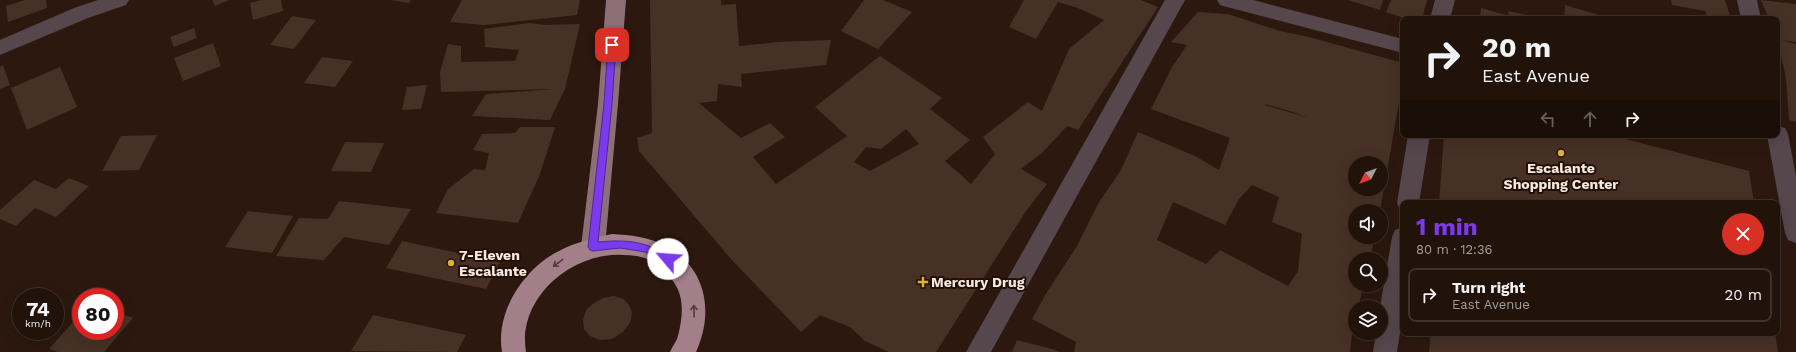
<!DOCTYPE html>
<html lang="en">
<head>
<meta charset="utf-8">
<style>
  body { margin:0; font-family:"Work Sans",sans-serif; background:#2d2018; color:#f1f3f6; height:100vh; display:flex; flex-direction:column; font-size:15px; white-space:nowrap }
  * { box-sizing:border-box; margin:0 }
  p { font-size:13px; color:#a29e9c }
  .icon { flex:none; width:22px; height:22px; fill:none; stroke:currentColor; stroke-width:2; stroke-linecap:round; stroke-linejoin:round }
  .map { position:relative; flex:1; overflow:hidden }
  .sheet { position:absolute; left:1400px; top:200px; width:380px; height:136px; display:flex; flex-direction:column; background:#21120a; border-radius:8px; box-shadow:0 4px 16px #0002,0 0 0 1px #3e322b }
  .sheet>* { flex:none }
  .top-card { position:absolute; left:1400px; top:16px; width:380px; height:122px; border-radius:8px; box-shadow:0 4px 16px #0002,0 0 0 1px #3e322b; background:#21120a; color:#f1f3f6; overflow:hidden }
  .needle { width:26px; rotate:228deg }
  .buttons { position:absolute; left:1348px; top:156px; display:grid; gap:8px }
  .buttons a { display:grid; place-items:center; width:40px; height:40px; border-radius:50%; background:#21120a; box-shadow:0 4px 16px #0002,0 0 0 1px #3e322b; font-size:20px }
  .speed { position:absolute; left:12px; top:288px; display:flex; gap:8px; font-size:20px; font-weight:700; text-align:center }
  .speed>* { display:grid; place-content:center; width:52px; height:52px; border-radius:50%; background:#21120a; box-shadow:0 4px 16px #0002,0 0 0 1px #3e322b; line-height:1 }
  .speed small { font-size:10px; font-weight:400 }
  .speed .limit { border:6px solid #d22; background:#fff; color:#111 }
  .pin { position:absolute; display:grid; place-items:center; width:34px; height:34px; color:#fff; margin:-17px; border-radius:8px; box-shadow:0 2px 6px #0006 }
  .me { position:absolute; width:44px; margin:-22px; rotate:297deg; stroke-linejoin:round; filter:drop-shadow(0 0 3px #0008) }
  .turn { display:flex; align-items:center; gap:14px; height:84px; padding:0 16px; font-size:18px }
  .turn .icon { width:52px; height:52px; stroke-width:2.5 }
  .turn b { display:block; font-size:28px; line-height:34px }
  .lanes { display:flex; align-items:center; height:38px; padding:0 16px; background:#0003; justify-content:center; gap:20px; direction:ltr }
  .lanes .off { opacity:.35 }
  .round { display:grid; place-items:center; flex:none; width:42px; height:42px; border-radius:21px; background:#2d2018 }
  .summary { display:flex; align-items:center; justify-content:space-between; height:68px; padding:0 16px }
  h1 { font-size:24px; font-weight:700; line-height:30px; color:#7c3aed }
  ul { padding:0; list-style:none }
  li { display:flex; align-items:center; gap:12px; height:54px; margin:0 8px 6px; padding:0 8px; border:2px solid #3e322b; border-radius:8px }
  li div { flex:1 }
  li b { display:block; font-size:15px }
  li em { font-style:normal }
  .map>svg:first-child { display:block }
</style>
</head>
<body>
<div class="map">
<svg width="1796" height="352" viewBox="0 0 1796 352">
  <rect width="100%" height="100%" fill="#2c180e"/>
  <path fill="#473126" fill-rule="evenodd" d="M25 0H46L47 8 8 22 6 6Z
    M212 0H229L215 6Z
    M261 0H281L283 11 253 20 250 3Z
    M390 0H411L409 3Z
    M462 0H580L577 15 484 25 450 22Z
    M650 0H721V5L736 4 739 46 778 42 831 40 826 65 741 74 742 87 718 84 717 101 699 103 741 138 770 123 785 137 753 157 776 184 847 136 815 107 880 56 942 98 930 109 970 140 945 161 971 184 995 154 983 137 1028 102 1042 111 1069 49 1104 20 1078 8 1058 2 1036 39 1009 27 1024 0H1141L1158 7 1078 130 1067 126 1042 153 1021 169 1047 184 1026 211 936 352H889L865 341 850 327 820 315 801 332 731 259 639 151 637 138 652 133ZM906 129 919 144 870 171 854 162 866 147 881 149Z
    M864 0H883L912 12 878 49 841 31Z
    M1348 0H1383L1380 10Z
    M1391 0H1427L1422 19H1407L1386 12Z
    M1671 0H1725L1731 19H1708L1705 11 1672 5Z
    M1761 0 1796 4V42L1781 40 1796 44V122L1789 120 1786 78 1777 38V19H1769Z
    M1565 5 1612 19H1564Z
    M1481 8 1506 15 1505 19H1480Z
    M1508 11 1532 16 1533 19H1509Z
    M1198 12 1228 14 1280 31 1309 37 1403 63V79L1380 211H1355V237H1375L1370 259H1355V285H1364L1358 307H1355L1350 352H1074L1076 342 1032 319 1047 292 1077 246 1098 204 1121 170 1138 132 1195 156 1219 170 1230 138 1151 109 1172 67 1187 45 1171 42ZM1265 104 1293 112 1309 118 1265 105ZM1355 163H1381V189H1355ZM1252 185 1279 197 1272 222 1302 234 1298 271 1288 286 1220 250 1206 264 1157 240 1173 202 1225 225 1239 199Z
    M292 16 316 20 294 49 270 45Z
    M530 23 545 25 580 24 565 89 550 120 472 116 486 94 554 89 441 92 440 72 448 44 461 46V62L515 61 519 50 485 47 484 29Z
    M194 28 197 38 174 47 170 37Z
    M213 43 221 66 183 81 174 58Z
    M322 57 353 61 335 87 304 83Z
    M3 65 10 85 0 89V67Z
    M60 67 77 107 27 130 11 88Z
    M427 85 421 109 402 110 407 87Z
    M520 127H555L540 174 518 223 436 213 448 189 474 169 485 170 489 153 473 150 482 134 515 133Z
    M157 135 139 170 102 171 121 136Z
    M1444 135H1610L1749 171 1754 203H1439Z
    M345 142 384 143 371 172 331 171Z
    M69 178 89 186 56 217 35 208 16 226 0 219V210L34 180 56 189Z
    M339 201 411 209 389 245 344 237 324 260 276 256 299 218 328 219Z
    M248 211 293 216 272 253 225 247Z
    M402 241 500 262 486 289 386 268Z
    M614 296 623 299 629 305 632 313 630 323 623 332 612 339 600 340 590 336 584 329 583 320 586 310 594 303 603 298Z
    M115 312 133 318 104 352H58L49 349 81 313V331H115Z
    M373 315 466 335 457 352 351 351Z
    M1431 333H1775L1778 352H1429Z
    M1017 340 1052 349 1059 352H1012Z"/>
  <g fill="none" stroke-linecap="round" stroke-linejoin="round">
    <path fill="#55474b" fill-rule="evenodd" d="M98 0H129L126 5 88 18 0 55V40L74 8Z
      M1165 0H1185L991 352H966Z
      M1217 0H1253L1403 39V53L1227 7 1220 5Z
      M1435 0H1455L1450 19H1430Z
      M1737 0H1757L1761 19H1741Z
      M1777 126 1785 128 1788 134 1796 176V243L1788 240 1785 233 1767 135H1777Z
      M1408 135H1430L1419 203H1403V211L1400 210 1397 203Z
      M1403 227V314L1397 352H1373L1376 333H1381L1380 307 1392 237 1395 230Z"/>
    <path fill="#8d7077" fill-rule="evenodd" d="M606 0H626L618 104 605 247 601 254 593 257 585 254 581 247 598 104Z"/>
    <path fill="#a38089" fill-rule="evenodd" d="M612 234C630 235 649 237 666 246 707 268 714 313 696 352H670C672 347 675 343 677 339 679 333 680 327 681 321 684 299 679 283 662 270 658 267 654 263 650 260 641 256 632 255 623 255 572 252 517 298 526 352H502C495 312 524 268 559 251 576 242 594 238 612 234Z"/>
  </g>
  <defs><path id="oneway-shaft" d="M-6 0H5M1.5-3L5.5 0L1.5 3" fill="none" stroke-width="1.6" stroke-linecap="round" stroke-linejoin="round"/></defs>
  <g stroke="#563c3a">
    <use href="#oneway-shaft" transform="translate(558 263) rotate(143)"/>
    <use href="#oneway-shaft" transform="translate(694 311) rotate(-91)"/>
  </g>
  <path fill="#7c3aed" stroke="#51269a" d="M612 42 616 45 612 104 598 242C630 239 644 242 672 256L673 259 672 262 668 263 645 252 620 248 593 251 590 250 588 247 604 104 608 45Z"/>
  <g fill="#dbb233" stroke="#220f06" stroke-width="1.5">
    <circle cx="1561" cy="153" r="4"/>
    <circle cx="451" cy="263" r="4"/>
    <path d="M921 276h4v4h4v4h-4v4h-4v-4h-4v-4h4z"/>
  </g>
  <g text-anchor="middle" stroke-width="4" stroke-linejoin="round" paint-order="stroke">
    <g font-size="14" font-weight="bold" fill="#f7e9e2" stroke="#220f06" text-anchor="start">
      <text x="1561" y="173" text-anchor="middle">Escalante<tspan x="1561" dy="16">Shopping Center</tspan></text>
      <text x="459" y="260">7-Eleven<tspan x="459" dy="16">Escalante</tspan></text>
      <text x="931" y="287">Mercury Drug</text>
    </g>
  </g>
</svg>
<div class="buttons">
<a><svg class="needle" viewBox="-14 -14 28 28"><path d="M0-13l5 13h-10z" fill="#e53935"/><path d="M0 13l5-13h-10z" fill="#a29e9c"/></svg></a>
<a><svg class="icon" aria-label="sound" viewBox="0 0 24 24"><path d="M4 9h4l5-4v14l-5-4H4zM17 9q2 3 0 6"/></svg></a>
<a><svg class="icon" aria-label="search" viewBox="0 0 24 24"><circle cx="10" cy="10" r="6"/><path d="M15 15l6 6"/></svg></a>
<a><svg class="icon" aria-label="layers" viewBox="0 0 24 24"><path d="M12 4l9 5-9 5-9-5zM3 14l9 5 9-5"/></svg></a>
</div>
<div class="speed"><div>74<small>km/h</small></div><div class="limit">80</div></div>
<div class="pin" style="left:612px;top:45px;background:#d93025"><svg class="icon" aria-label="arrive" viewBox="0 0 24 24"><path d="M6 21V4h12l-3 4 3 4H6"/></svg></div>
<svg class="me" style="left:668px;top:259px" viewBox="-20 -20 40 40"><circle r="19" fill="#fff"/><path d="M0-13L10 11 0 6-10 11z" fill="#7c3aed"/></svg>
<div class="top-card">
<div class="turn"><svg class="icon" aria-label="right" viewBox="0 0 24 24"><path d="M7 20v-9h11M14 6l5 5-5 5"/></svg><div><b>20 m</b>East Avenue</div></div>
<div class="lanes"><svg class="icon off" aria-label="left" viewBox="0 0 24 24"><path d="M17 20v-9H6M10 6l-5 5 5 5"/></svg><svg class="icon off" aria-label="ahead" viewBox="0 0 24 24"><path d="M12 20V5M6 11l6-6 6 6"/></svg><svg class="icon" aria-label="right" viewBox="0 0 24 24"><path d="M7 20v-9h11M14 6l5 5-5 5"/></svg></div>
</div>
<section class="sheet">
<div class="summary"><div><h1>1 min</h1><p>80 m · 12:36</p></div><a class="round" style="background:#d93025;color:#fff"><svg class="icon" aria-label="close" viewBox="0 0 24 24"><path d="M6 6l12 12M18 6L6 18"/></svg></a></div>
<ul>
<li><svg class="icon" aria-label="right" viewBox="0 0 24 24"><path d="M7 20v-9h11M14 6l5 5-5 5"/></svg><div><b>Turn right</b><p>East Avenue</p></div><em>20 m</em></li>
</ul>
</section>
</div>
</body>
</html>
